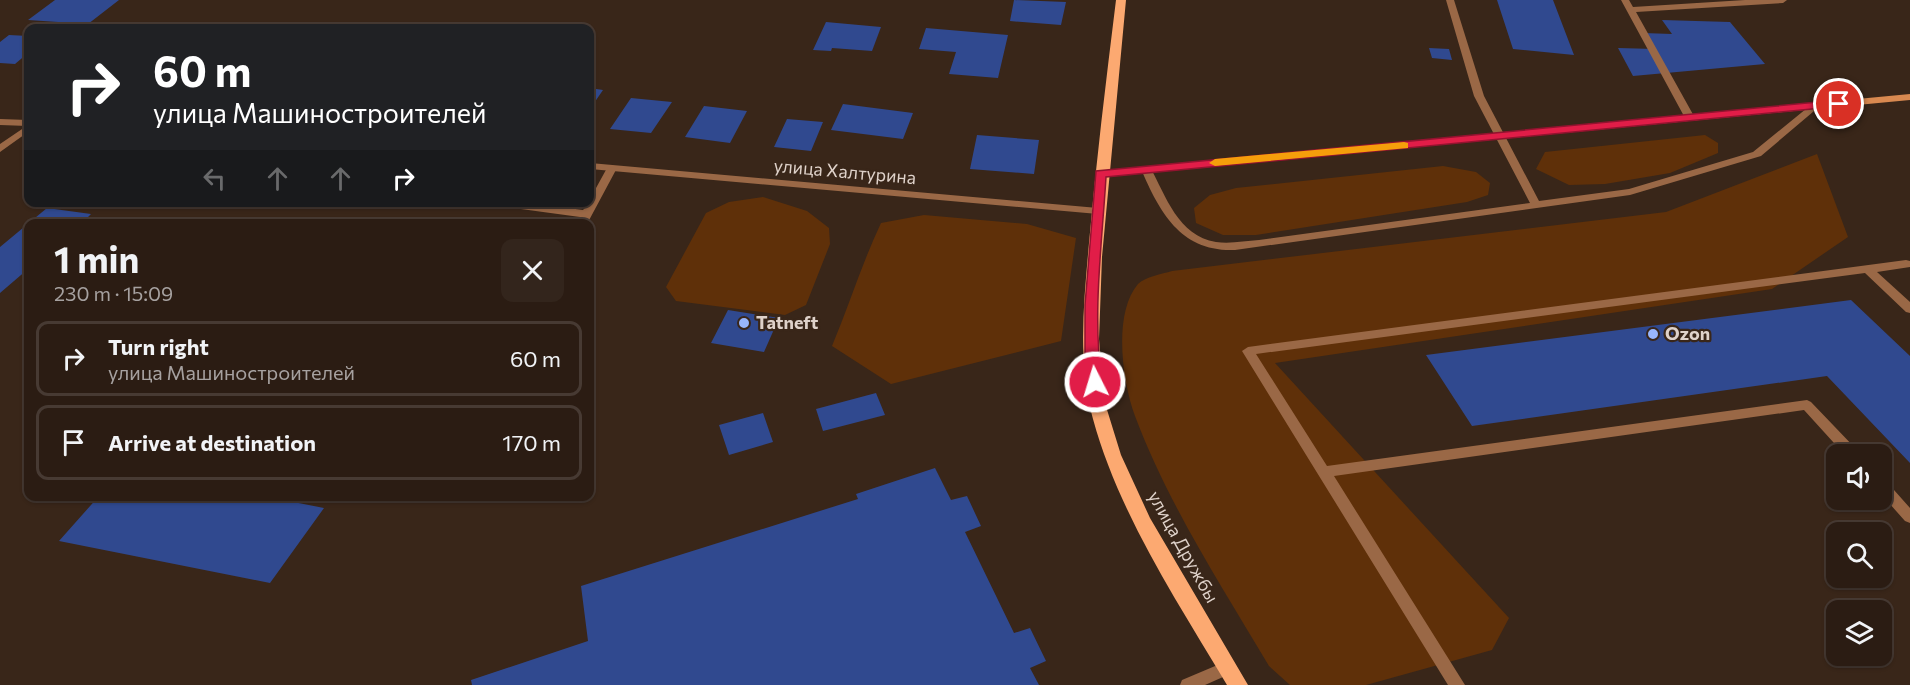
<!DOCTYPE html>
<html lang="en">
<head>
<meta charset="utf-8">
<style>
  body { margin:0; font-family:Commissioner,sans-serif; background:#33251c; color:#f1f3f6; height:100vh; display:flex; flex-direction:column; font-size:22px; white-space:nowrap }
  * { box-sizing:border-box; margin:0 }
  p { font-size:20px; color:#a6a1a0 }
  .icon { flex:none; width:33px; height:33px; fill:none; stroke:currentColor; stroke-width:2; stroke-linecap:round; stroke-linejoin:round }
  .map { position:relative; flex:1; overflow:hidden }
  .panel { position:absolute; left:24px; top:219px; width:570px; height:282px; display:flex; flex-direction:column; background:#2b1c13; border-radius:12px; box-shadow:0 2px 4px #0004,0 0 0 2px #473a33 }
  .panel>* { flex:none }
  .top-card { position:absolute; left:24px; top:24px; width:570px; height:183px; border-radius:12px; box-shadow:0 2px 4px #0004,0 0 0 2px #473a33; background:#202124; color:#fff; overflow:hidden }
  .tools { position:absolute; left:1826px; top:444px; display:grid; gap:12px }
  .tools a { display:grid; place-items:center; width:66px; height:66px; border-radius:12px; background:#2b1c13; box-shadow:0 2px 4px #0004,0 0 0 2px #473a33; font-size:30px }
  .pin { position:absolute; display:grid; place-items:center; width:51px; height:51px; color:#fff; margin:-26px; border:3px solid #fff; border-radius:50%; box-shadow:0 2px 6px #0007 }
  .me { position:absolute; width:66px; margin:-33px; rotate:355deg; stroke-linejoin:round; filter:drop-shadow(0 0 4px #0008) }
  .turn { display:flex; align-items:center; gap:21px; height:126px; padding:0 30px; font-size:27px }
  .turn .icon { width:78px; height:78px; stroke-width:2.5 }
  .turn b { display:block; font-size:42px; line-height:51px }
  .lanes { display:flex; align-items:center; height:57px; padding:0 30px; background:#0003; justify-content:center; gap:30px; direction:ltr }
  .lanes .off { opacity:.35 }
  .round { display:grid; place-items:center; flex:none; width:63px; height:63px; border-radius:12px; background:#33251c }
  .summary { display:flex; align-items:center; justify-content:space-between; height:102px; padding:0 30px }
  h1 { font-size:36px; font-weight:700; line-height:45px }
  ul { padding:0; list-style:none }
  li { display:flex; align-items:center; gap:18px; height:75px; margin:0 12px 9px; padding:0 18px; border:3px solid #473a33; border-radius:12px }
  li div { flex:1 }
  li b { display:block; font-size:22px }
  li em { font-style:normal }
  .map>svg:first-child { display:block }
</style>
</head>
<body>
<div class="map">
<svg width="1910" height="685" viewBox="0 0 1910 685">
  <rect width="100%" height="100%" fill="#392619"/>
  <path fill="#5f3009" d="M1705 135 1718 143V153L1670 173 1605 184 1569 185 1536 169 1545 152Z
    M1817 154 1848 237 1772 289 1275 363 1509 618 1492 650 1366 685H1290L1269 666C1221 585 1168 504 1135 416 1122 381 1113 313 1138 284 1145 277 1162 274 1172 271L1666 212Z
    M1443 166 1476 172 1490 183 1488 195 1467 202 1256 235H1223L1196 223 1194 208 1210 195 1236 188Z
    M763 197 807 211 829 228 830 244 806 305 785 315 676 301 666 287 706 213 729 202Z
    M924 215 1027 224 1076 238 1061 341 891 384 832 346C849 306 862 263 881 223Z"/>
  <path fill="#30498f" d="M55 0H119L88 24 28 20Z
    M1014 0 1066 2 1061 25 1010 21Z
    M1497 0H1553L1574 55 1513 49Z
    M1662 20 1730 22 1765 64 1633 76 1618 48 1655 49 1643 33 1672 34Z
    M826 22 881 27 872 51 832 48 831 51 813 50Z
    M926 28 1008 35 998 78 949 74 956 52 919 49Z
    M9 35 28 36V53L15 64 0 63V42Z
    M1429 48 1449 49 1452 60 1432 58Z
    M590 88 603 90 590 109Z
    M631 98 672 102 651 133 610 129Z
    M843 104 913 113 903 139 831 130Z
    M704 106 747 111 730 143 685 137Z
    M787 119 823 122 811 151 774 147Z
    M977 135 1039 140 1034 174 970 169Z
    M47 208 91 214 81 224H28V269L0 293V247Z
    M1851 300 1910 356V463L1827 376 1472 426 1426 355Z
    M728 310 779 318 764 352 711 343Z
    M876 393 885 415 823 431 816 409Z
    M763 413 773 442 729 455 719 425Z
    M935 468 951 500 967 496 981 526 965 532 1014 633 1030 628 1046 661 1030 668 1039 685H472L471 680 588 641 581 586 858 499 856 494Z
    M99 496H263L324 508 270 583 59 541Z"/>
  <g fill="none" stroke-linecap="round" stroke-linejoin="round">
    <path fill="#9a6846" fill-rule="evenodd" d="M1446 0H1454L1484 96 1539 201 1629 189 1753 152 1812 104H1818L1820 106 1761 156 1630 195 1235 250C1181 252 1160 213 1141 169L1142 167H1150C1166 196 1178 236 1216 242 1230 244 1245 241 1259 240L1530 203 1474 96Z
      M1621 0H1629L1633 7 1745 0H1787L1783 3 1636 12 1695 118 1690 121 1685 118Z
      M28 125V132L0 152V144Z
      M612 165 617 168 587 224H576L580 217 491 205 486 202H522L583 210 590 202V199L607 168Z
      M1906 260 1910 261V267L1877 272 1910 302V313L1906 312 1865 273 1256 354 1327 466 1807 400 1811 402 1857 450 1858 454H1844L1804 410 1334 476 1465 685H1448L1242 351 1248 347Z
      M1881 479 1886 481 1910 508V523L1905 521 1881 494Z
      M1227 661 1232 663 1235 668 1232 673 1205 685H1180L1182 680Z"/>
    <path fill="#9a6846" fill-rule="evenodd" d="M0 119 28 120V126L0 125Z
      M590 163 1098 208 1103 211 1098 214 590 169Z"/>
    <path fill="#d98950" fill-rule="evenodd" d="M1910 94V100L1100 177 1095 174 1100 171Z"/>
    <path fill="#fca971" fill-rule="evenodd" d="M1116 0H1126L1102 257 1099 339 1104 400 1121 455 1150 518 1248 685H1227C1177 601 1119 514 1093 419 1077 362 1084 301 1089 243 1096 162 1106 81 1116 0Z"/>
  </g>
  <path fill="#e11d48" stroke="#92132f" stroke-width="1.5" d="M1839 100 1843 101V106L1106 177C1102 244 1092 315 1102 382L1095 387 1088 382 1085 364V305L1096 171Z"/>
  <path fill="#f59e0b" d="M1404 142 1408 143V148L1215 166 1209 163 1215 159Z"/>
  <g fill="#98b6fd" stroke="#392619" stroke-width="2">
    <circle cx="744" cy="323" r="6"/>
    <circle cx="1653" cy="334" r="6"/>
  </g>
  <g text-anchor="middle" stroke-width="4.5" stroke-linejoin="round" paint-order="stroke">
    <g font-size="18" fill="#dfd2ca" stroke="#392619">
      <text transform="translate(845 172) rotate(5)" y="6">улица Халтурина</text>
      <text transform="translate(1183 547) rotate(61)" y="6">улица Дружбы</text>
    </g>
    <g font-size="18" font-weight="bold" fill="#dfd2ca" stroke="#392619" text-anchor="start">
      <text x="756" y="329">Tatneft</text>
      <text x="1665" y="340">Ozon</text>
    </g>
  </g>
</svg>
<div class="tools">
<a><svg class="icon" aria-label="sound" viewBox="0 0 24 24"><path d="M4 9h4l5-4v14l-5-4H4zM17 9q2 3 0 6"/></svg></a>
<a><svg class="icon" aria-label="search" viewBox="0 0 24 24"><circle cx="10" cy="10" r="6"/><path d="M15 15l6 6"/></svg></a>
<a><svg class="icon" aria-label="layers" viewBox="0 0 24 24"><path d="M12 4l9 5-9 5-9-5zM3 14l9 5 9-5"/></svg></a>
</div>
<div class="pin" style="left:1839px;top:104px;background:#d93025"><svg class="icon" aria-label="arrive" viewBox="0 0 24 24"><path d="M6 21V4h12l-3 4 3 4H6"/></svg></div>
<svg class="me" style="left:1095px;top:382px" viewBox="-20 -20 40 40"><circle r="17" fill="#e11d48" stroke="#fff" stroke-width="3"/><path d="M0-11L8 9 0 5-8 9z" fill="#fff"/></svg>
<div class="top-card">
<div class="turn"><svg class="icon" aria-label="right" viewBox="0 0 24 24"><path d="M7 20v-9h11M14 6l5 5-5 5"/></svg><div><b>60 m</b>улица Машиностроителей</div></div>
<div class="lanes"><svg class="icon off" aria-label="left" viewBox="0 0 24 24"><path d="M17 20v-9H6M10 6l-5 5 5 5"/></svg><svg class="icon off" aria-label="ahead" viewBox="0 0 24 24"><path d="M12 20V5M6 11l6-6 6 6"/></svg><svg class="icon off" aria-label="ahead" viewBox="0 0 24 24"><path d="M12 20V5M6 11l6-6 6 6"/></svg><svg class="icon" aria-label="right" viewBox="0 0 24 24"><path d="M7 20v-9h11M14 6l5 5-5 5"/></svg></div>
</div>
<section class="panel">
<div class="summary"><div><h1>1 min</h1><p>230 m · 15:09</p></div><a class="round"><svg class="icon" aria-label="close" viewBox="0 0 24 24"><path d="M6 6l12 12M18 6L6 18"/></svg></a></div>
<ul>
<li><svg class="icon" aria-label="right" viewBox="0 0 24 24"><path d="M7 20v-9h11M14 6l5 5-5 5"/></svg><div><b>Turn right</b><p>улица Машиностроителей</p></div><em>60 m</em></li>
<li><svg class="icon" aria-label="arrive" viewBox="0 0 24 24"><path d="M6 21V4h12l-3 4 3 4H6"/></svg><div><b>Arrive at destination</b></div><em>170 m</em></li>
</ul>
</section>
</div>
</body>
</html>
